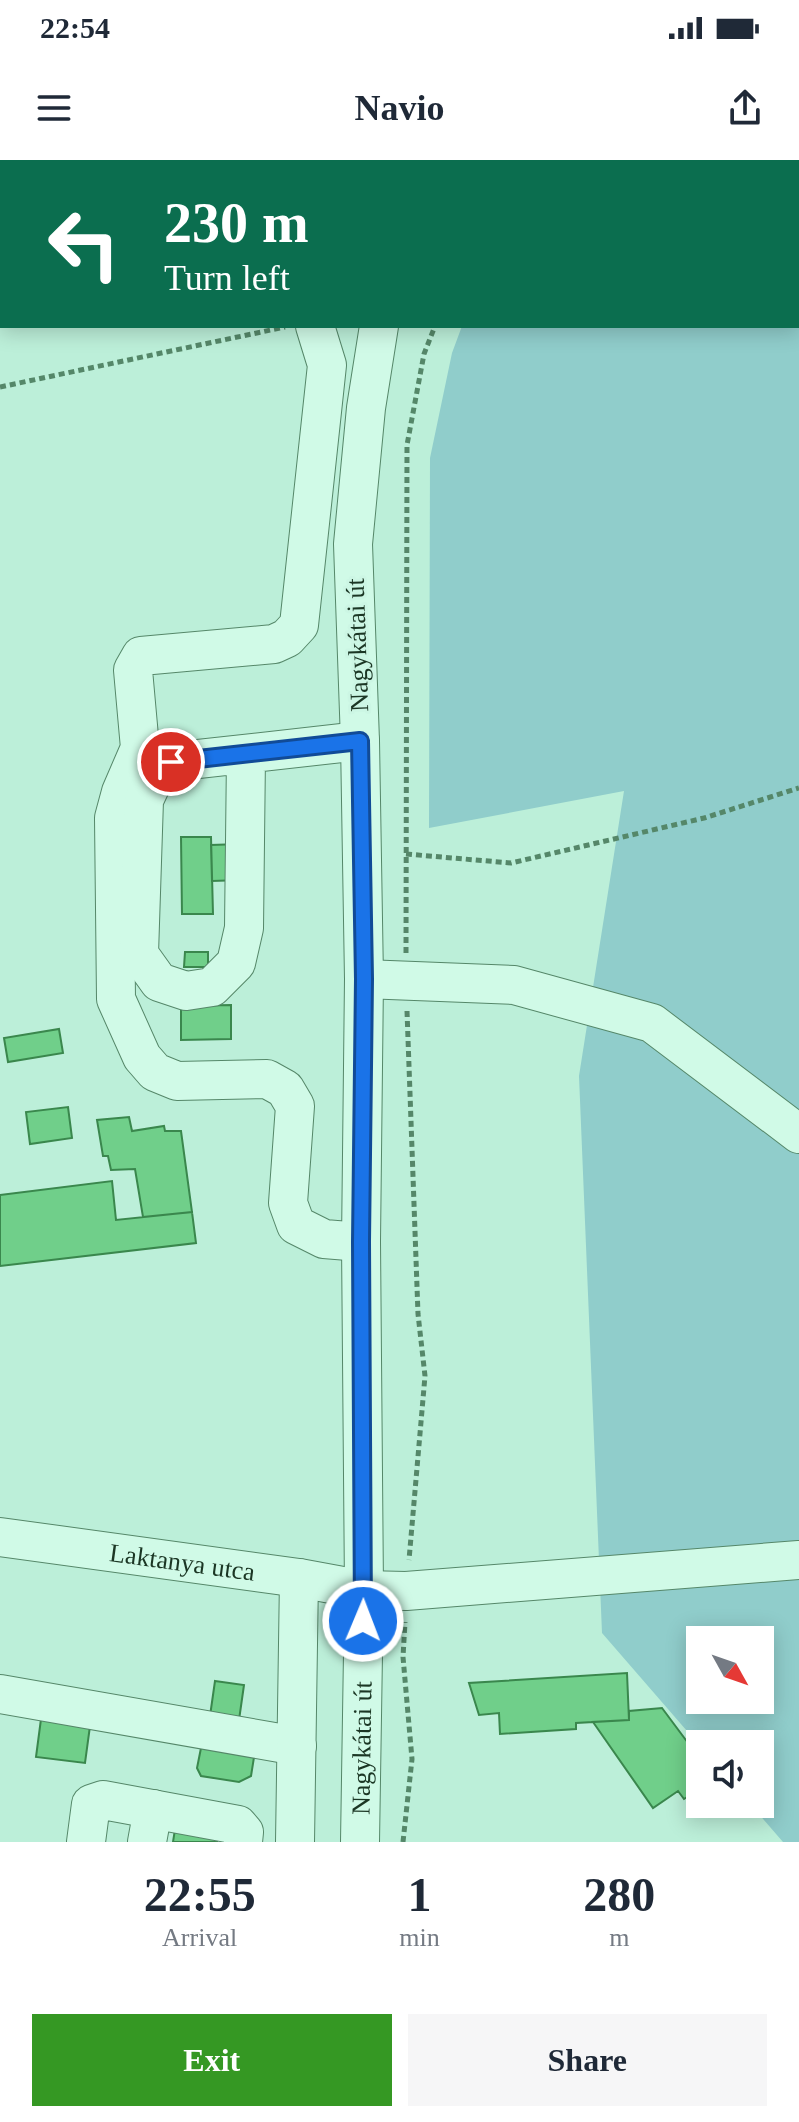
<!DOCTYPE html>
<html lang="en">
<head>
<meta charset="utf-8">
<style>
  body { margin:0; font-family:Georgia,serif; background:#f6f6f7; color:#1f2937; height:100vh; display:flex; flex-direction:column; font-size:30px; white-space:nowrap }
  * { box-sizing:border-box; margin:0 }
  p { font-size:26px; color:#747a83 }
  .icon { flex:none; width:44px; height:44px; fill:none; stroke:currentColor; stroke-width:2; stroke-linecap:round; stroke-linejoin:round }
  .map { position:relative; height:1682px; overflow:hidden }
  .details { display:flex; flex-direction:column; background:#fff; flex:1 }
  .details>* { flex:none }
  .guide { position:absolute; left:0px; top:0px; width:800px; height:168px; box-shadow:0 4px 20px #0003; background:#0b6e4f; color:#fff; overflow:hidden }
  .needle { width:52px; rotate:130deg }
  .fabs { position:absolute; left:686px; top:1466px; display:grid; gap:16px }
  .fabs a { display:grid; place-items:center; width:88px; height:88px; border-radius:0px; background:#fff; box-shadow:0 4px 20px #0003; font-size:40px }
  .pin { position:absolute; display:grid; place-items:center; width:68px; height:68px; color:#fff; margin:-34px; border:4px solid #fff; border-radius:50%; box-shadow:0 2px 8px #0007 }
  .me { position:absolute; width:88px; margin:-44px; rotate:1deg; stroke-linejoin:round; filter:drop-shadow(0 0 6px #0008) }
  .turn { display:flex; align-items:center; gap:28px; height:168px; padding:0 32px; font-size:36px }
  .turn .icon { width:104px; height:104px; stroke-width:2.5 }
  .turn b { display:block; font-size:56px; line-height:68px }
  .eta { display:flex; justify-content:space-evenly; align-items:center; height:136px; text-align:center }
  .eta b { font-size:48px; font-weight:700; line-height:56px }
  .primary-button { display:flex; gap:16px; margin-top:auto; padding:16px 32px }
  .primary-button a { flex:1; height:92px; border-radius:0px; background:#359823; color:#fff; font-size:32px; font-weight:700; line-height:92px; text-align:center }
  .primary-button a+a { background:#f6f6f7; color:#1f2937 }
  .status { display:flex; justify-content:space-between; align-items:center; height:56px; padding:0 40px; background:#fff; direction:ltr }
  .status svg { height:22px; fill:currentColor }
  header { display:flex; justify-content:space-between; align-items:center; height:104px; padding:0 32px; background:#fff; font-size:36px; font-weight:700 }
  .map>svg:first-child { display:block }
</style>
</head>
<body>
<div class="status"><b>22:54</b><svg viewBox="0 0 49 12"><path d="M0 12V9h3v3zM5 12V6h3v6zM10 12V3h3v9zM15 12V0h3v12zM26 1h20v11H26zM47 4h2v5h-2z"/></svg></div>
<header><svg class="icon" aria-label="menu" viewBox="0 0 24 24"><path d="M4 6h16M4 12h16M4 18h16"/></svg>Navio<svg class="icon" aria-label="share" viewBox="0 0 24 24"><path d="M12 15V3M7 8l5-5 5 5M5 13v7h14v-7"/></svg></header>
<div class="map">
<svg width="799" height="1682" viewBox="0 0 799 1682">
  <rect width="100%" height="100%" fill="#bcefd9"/>
  <path fill="#90cdcb" fill-rule="evenodd" d="M524 0H799V1682H783L750 1644H760V1584H700V1586L602 1473 579 916 624 631 429 668 430 298 452 193 462 166H798V2H523ZM700 1480H760V1540H700Z"/>
  <path fill="#70cf8a" stroke="#3a874d" stroke-width="2" d="M181 677H211L213 754H182Z
    M241 684 242 720 212 721 211 685Z
    M185 792H208V807H184Z
    M231 845V879L181 880V846Z
    M59 869 63 893 8 902 4 878Z
    M68 947 72 978 30 984 26 952Z
    M129 957 132 971 164 966 165 971H181L192 1052 143 1057 135 1009 111 1010 108 996H103L97 960Z
    M112 1021 116 1060 192 1052 196 1083 0 1106V1035Z
    M627 1513 629 1560 576 1563V1569L500 1574 499 1553 479 1555 469 1523Z
    M215 1521 244 1525 239 1560 210 1556Z
    M662 1548 700 1599V1629L684 1639 678 1631 653 1648 593 1562 629 1560V1551Z
    M41 1559 90 1566 85 1603 36 1597Z
    M202 1583 255 1591 251 1616 239 1622 201 1616 197 1608Z
    M177 1657 220 1664 217 1682H173Z"/>
  <g fill="none" stroke-linecap="round" stroke-linejoin="round">
    <defs>
      <g id="minor">
        <path d="M431 2 432 0"/>
        <path d="M315 166 327 205 299 465 287 478 274 484 141 496 133 510 140 588 121 632 114 658 116 839 142 897 155 912 177 921 267 919 285 929 295 946 288 1043 296 1065 324 1079 361 1082"/>
        <path d="M246 595 244 768 236 803 212 827 186 831 159 822 139 794 144 640 158 610 171 602 360 581"/>
        <path d="M364 819 514 825 652 863 799 974"/>
        <path id="s1" d="M0 1377 299 1418 364 1430 406 1431 799 1400"/>
        <path d="M0 1534 297 1586"/>
        <path d="M86 1682 91 1644 103 1640 238 1665 244 1672 243 1682"/>
        <path d="M147 1682 153 1649"/>
        <path d="M295 1682 299 1418"/>
        <path id="s2" d="M360 1682 364 1430 361 1082 364 819 360 581 353 384 366 248 379 166"/>
      </g>
    </defs>
    <use href="#minor" stroke="#558769" stroke-width="40"/>
    <path stroke="#558769" stroke-width="5" stroke-dasharray="6 4" stroke-linecap="butt" d="M498 2 499 0
      M0 227 285 167
      M406 694 511 703 704 658 799 628
      M406 793 407 285 424 194 435 166
      M407 851 418 1154 425 1216 409 1400
      M403 1682 412 1599 403 1497 405 1462"/>
    <use href="#minor" stroke="#d0fae7" stroke-width="38"/>
  </g>
  <g fill="none" stroke-linecap="round" stroke-linejoin="round">
    <defs>
      <path id="route" d="M171 602 360 581 364 819 361 1082 363 1461"/>
    </defs>
    <use href="#route" stroke="#114b97" stroke-width="20"/>
    <use href="#route" stroke="#1a73e8" stroke-width="14"/>
  </g>
  <g text-anchor="middle" stroke-width="6" stroke-linejoin="round" paint-order="stroke">
    <g font-size="26" fill="#1b3624" stroke="#ccf6e4">
      <text transform="translate(357 485) rotate(-92)" y="9">Nagykátai út</text>
      <text dy="9" stroke="none"><textPath href="#s1" startOffset="184">Laktanya utca</textPath></text>
      <text dy="9" stroke="none"><textPath href="#s2" startOffset="94">Nagykátai út</textPath></text>
    </g>
  </g>
</svg>
<div class="fabs">
<a><svg class="needle" viewBox="-14 -14 28 28"><path d="M0-13l5 13h-10z" fill="#e53935"/><path d="M0 13l5-13h-10z" fill="#747a83"/></svg></a>
<a><svg class="icon" aria-label="sound" viewBox="0 0 24 24"><path d="M4 9h4l5-4v14l-5-4H4zM17 9q2 3 0 6"/></svg></a>
</div>
<div class="pin" style="left:171px;top:602px;background:#d93025"><svg class="icon" aria-label="arrive" viewBox="0 0 24 24"><path d="M6 21V4h12l-3 4 3 4H6"/></svg></div>
<svg class="me" style="left:363px;top:1461px" viewBox="-20 -20 40 40"><circle r="17" fill="#1a73e8" stroke="#fff" stroke-width="3"/><path d="M0-11L8 9 0 5-8 9z" fill="#fff"/></svg>
<div class="guide">
<div class="turn"><svg class="icon" aria-label="left" viewBox="0 0 24 24"><path d="M17 20v-9H6M10 6l-5 5 5 5"/></svg><div><b>230 m</b>Turn left</div></div>
</div>
</div>
<section class="details">
<div class="eta">
<div><b>22:55</b><p>Arrival</p></div>
<div><b>1</b><p>min</p></div>
<div><b>280</b><p>m</p></div>
</div>
<div class="primary-button"><a>Exit</a><a>Share</a></div>
</section>
</body>
</html>
